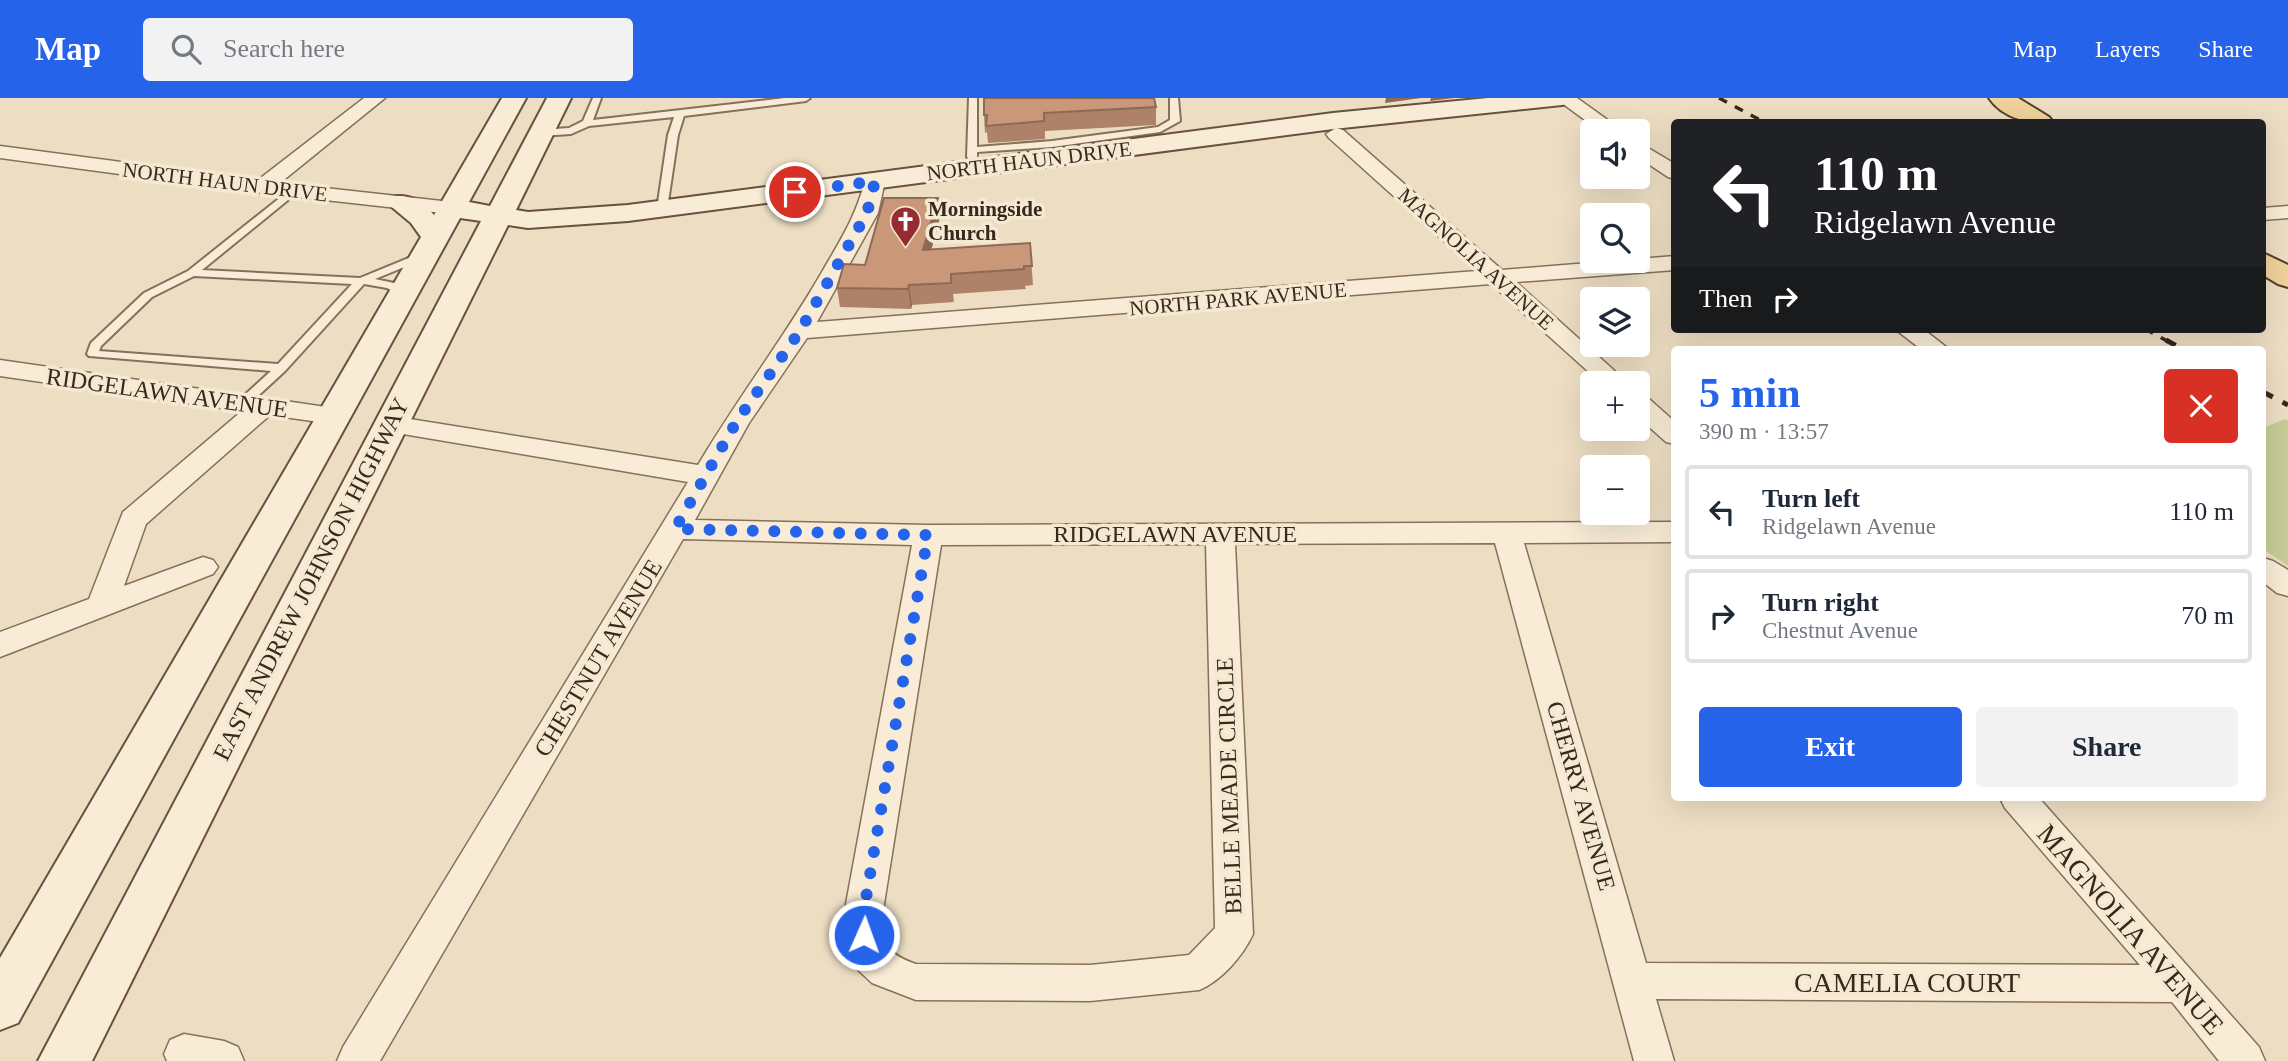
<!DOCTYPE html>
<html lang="en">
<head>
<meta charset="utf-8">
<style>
  body { margin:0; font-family:"Times New Roman",serif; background:#f2f2f3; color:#1f2937; height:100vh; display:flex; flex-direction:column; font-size:26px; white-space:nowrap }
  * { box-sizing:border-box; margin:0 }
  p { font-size:23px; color:#747a83 }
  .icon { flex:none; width:38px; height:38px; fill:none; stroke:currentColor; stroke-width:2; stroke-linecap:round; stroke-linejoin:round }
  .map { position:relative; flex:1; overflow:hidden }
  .side { position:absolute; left:1671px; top:248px; width:595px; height:455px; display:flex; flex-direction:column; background:#fff; border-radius:7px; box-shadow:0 7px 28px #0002 }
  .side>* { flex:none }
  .hud { position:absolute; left:1671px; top:21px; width:595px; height:214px; border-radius:7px; box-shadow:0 7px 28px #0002; background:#202124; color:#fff; overflow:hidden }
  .buttons { position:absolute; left:1580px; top:21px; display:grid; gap:14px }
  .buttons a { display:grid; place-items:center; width:70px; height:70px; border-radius:7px; background:#fff; box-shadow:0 7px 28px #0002; font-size:35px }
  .pin { position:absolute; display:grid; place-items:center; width:60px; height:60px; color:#fff; margin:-30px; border:4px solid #fff; border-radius:50%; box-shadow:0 2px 7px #0007 }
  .me { position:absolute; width:77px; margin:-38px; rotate:2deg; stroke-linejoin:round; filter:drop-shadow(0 0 5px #0008) }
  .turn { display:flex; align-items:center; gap:24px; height:147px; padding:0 28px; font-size:32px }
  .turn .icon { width:91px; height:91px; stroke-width:2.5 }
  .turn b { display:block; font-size:49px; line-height:60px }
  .then { display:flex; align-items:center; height:66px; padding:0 28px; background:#0003; gap:14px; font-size:26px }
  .round { display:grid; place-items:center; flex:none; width:74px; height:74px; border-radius:7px; background:#f2f2f3 }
  .overview { display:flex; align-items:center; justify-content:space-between; height:119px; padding:0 28px }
  h1 { font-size:42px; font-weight:700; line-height:52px; color:#2563eb }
  .button { display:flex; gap:14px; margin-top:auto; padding:14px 28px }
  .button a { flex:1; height:80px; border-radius:7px; background:#2563eb; color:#fff; font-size:28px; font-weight:700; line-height:80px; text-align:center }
  .button a+a { background:#f2f2f3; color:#1f2937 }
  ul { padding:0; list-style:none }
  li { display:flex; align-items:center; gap:21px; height:94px; margin:0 14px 10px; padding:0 14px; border:4px solid #e0e1e3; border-radius:7px }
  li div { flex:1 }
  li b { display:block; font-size:26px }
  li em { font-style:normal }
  header { display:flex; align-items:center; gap:42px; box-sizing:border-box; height:98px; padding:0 35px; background:#2563eb; color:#fff }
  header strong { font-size:33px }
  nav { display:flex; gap:38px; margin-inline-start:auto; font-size:24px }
  .search { width:490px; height:63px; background:#f2f2f3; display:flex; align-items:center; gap:18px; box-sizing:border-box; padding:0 24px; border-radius:7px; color:#747a83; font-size:26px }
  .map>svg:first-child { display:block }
</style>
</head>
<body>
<header>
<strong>Map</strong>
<div class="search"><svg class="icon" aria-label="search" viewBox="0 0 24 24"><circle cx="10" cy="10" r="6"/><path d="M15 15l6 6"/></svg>Search here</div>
<nav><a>Map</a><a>Layers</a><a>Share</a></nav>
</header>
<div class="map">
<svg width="2288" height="963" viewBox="0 0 2288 963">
  <rect width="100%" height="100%" fill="#eddec3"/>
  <path fill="#c7cb97" d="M2285 321 2288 323V468L2263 451V330Z"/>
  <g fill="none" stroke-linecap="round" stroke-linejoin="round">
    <defs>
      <path id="lane" d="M593 0H601L593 22 785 0H810L806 3 684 18 678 37 667 111 662 114 657 111 668 37 674 19 589 28 571 36 540 38 535 35 540 32 569 30 583 23Z
        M969 0H977V49L1052 43 1158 29 1170 22V0H1178L1180 23 1160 34 1052 49 977 54V59L972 62 967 59Z
        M291 91 299 93 202 172 360 180 416 157H424V161L375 181 394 185 407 193V197H399L387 190 364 186 285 273 246 309 242 310 236 306 238 303 271 273 89 258 87 256 91 245 144 195 188 173ZM194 178 352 186 278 266 99 253 101 248 152 199Z"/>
      <path id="street" d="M364 0H385L280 85 451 104 459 105 462 110 459 115 451 116 262 95 0 60V48L258 82Z
        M1555 0H1577L1623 33H1600Z
        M1336 30 1343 32 1502 172 1675 158V172L1516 184 1628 285H1601L1491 186 807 240 749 325 695 422 928 427 1675 424V444L1524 445 1646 865 2140 867 2005 710 2000 700H2039L2259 949 2265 963H2219L2172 904 1656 901 1674 963H1634L1495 445 1235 446 1253 836C1243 858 1221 883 1199 892L1090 903 916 902 872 885 857 871 848 849 846 806 912 447 683 441 380 963H337L343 949 688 384 391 334 382 332 378 326 382 320 391 318 698 367C737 301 784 240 822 174 841 141 855 120 865 83L868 79H882L885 83 878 115 817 224 1477 173 1329 40 1326 36ZM1206 446 1215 830 1189 857 1090 867 916 866C880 854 883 840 884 806L941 447Z
        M1638 44 1675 66V81L1668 79 1638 59Z
        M2288 108V120L2263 122V110Z
        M1895 231H1923L1950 252H1922Z
        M0 262 333 310 342 312 346 318 342 324 333 326 270 317 146 426 124 488 203 459 213 462 218 469 213 476 0 559V534L89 501 123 414 242 313 0 278Z
        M1638 297 1647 299 1675 324V346L1666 344 1638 319Z
        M2263 460 2273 463 2288 472V498L2277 495 2263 484Z
        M184 936 224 943 238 949 244 963H167L164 956 170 942Z"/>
      <path id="secondary" d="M502 0H526L469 104 490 108 547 0H571L516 112 528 114 628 107 1333 15 1488 0H1574L1571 5 1562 7 1333 31 628 123 528 130 508 127 92 963H38L481 123 460 120 18 925 0 932V860L421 139 411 125 387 105 391 99C408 95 423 104 434 117Z"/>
      <path id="primary" d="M1989 0H2018L2049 19 2053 24C2030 26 2003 21 1989 0Z
        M2263 155 2288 167V189L2278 186 2263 177Z"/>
    </defs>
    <use href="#lane" stroke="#87705a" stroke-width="4"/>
    <use href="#street" stroke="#87705a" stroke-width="3"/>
    <use href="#secondary" stroke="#68513d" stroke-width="4"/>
    <use href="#primary" stroke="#543e2e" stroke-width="4"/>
    <use href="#lane" fill="#f8ecd6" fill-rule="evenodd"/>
    <use href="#street" fill="#f8ecd6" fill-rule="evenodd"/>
    <use href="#secondary" fill="#f8ecd6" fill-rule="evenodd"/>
    <use href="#primary" fill="#efd19b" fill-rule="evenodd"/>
    <path stroke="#37291e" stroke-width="3.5" stroke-dasharray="9 9" stroke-linecap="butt" d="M1719 0 1764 24
      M2145 231 2169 244"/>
    <path stroke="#37291e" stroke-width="5" stroke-dasharray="11 11" stroke-linecap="butt" d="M2166 242 2184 252
      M2263 294 2288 307"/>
  </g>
  <path fill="#ae8268" d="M1156 9V27L1045 33V41L988 45 987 34 985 35 984 17Z
    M940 119 931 152 1030 145 1033 187 1025 188 1026 191 953 196 954 204 912 207 911 211 840 209 837 190 865 167Z"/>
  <path fill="#8d6a55" d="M1386 0H1421L1385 5Z
    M1431 0H1454L1430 3Z
    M938 100 940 119 926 172 923 152Z
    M909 187 912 207 911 211 908 191Z"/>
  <path fill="#ca9779" stroke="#8d6a55" stroke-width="2" d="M984 0H1154L1156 9 1044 15V23L986 28 987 17H984Z
    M884 100H938L923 152 1030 145 1032 168H1024V171L951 176V185L909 187 908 191 837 190 844 166 865 167Z"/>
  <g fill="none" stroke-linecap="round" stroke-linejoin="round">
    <path stroke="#2563eb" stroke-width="12" stroke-dasharray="0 21.6" d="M795 94 875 83 867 115 800 233 737 323 675 431 928 437 865 806 864 837"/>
  </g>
  <defs>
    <symbol id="church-pin" viewBox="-11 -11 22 30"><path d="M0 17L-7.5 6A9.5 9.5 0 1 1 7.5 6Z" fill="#942c31" stroke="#f5e9d2"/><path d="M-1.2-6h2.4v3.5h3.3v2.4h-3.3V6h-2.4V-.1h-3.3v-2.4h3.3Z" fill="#fff"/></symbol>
  </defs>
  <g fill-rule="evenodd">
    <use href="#church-pin" x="888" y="106" width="35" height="47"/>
  </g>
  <g text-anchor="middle" stroke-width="7" stroke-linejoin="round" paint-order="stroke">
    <g font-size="21" fill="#37291e" stroke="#f5e9d2">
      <text transform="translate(1029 63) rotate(-7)" y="7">NORTH HAUN DRIVE</text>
      <text transform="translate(225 84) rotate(7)" y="7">NORTH HAUN DRIVE</text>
      <text transform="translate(1476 161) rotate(42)" y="7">MAGNOLIA AVENUE</text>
      <text transform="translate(1238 201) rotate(-5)" y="7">NORTH PARK AVENUE</text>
    </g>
    <g font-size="21" font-weight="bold" fill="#37291e" stroke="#f5e9d2" text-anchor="start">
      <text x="928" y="118">Morningside<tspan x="928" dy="24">Church</tspan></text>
    </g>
    <g font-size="24" fill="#37291e" stroke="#f5e9d2">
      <text transform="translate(167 295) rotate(8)" y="8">RIDGELAWN AVENUE</text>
      <text x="1175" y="444">RIDGELAWN AVENUE</text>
      <text transform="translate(311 481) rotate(-63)" y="8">EAST ANDREW JOHNSON HIGHWAY</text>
      <text transform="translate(598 560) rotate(-59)" y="8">CHESTNUT AVENUE</text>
      <text transform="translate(1229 688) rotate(-92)" y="8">BELLE MEADE CIRCLE</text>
      <text transform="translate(1581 698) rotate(74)" y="8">CHERRY AVENUE</text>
    </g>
    <g font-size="28" fill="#37291e" stroke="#f5e9d2">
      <text transform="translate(2131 831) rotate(49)" y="10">MAGNOLIA AVENUE</text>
      <text x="1907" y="894">CAMELIA COURT</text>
    </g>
  </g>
</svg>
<div class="buttons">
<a><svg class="icon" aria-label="sound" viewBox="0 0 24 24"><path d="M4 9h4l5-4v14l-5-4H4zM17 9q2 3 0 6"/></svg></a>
<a><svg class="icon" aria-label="search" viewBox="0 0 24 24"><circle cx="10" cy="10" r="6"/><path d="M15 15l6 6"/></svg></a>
<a><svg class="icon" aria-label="layers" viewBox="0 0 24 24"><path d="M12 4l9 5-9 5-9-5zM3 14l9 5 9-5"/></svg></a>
<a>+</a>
<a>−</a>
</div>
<div class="pin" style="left:795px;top:94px;background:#d93025"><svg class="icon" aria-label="arrive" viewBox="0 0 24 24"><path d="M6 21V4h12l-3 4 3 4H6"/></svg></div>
<svg class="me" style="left:864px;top:837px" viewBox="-20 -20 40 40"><circle r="17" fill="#2563eb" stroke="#fff" stroke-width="3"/><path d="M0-11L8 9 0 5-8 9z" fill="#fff"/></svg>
<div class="hud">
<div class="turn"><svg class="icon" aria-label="left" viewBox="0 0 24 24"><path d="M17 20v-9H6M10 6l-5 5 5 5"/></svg><div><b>110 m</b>Ridgelawn Avenue</div></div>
<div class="then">Then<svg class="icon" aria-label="right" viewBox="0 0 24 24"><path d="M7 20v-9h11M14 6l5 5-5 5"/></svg></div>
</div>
<section class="side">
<div class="overview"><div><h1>5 min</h1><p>390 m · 13:57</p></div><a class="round" style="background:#d93025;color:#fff"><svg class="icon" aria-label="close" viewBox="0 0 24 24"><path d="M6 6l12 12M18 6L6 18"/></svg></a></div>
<ul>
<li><svg class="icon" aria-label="left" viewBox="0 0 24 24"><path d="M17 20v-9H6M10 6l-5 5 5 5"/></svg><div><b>Turn left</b><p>Ridgelawn Avenue</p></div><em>110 m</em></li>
<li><svg class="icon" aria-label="right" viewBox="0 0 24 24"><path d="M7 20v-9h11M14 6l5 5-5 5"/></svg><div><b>Turn right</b><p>Chestnut Avenue</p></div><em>70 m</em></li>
</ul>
<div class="button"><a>Exit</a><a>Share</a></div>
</section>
</div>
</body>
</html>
